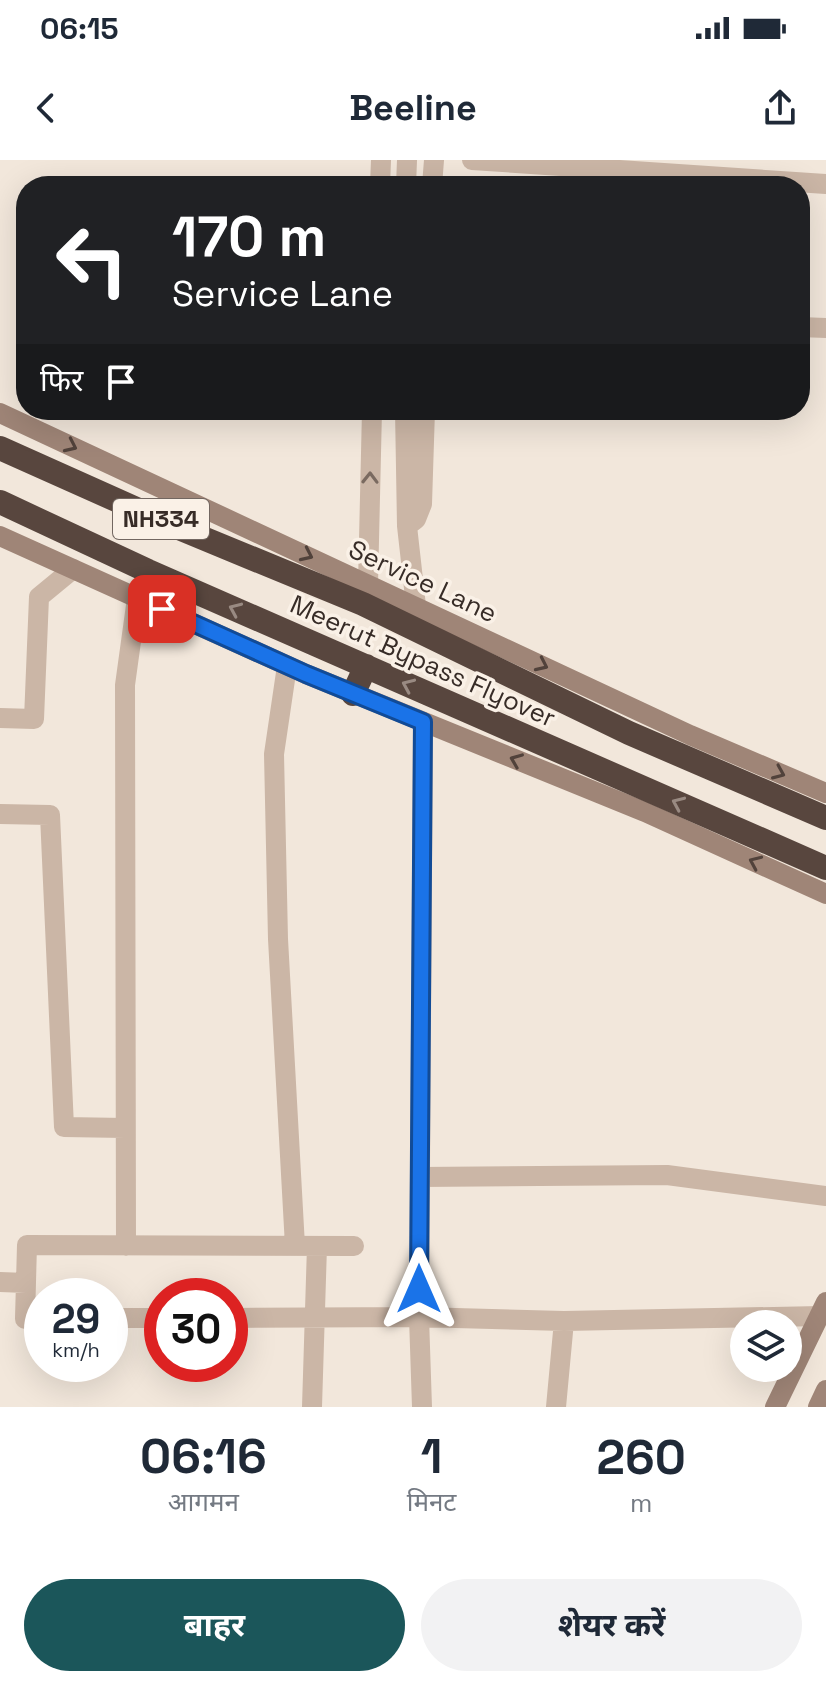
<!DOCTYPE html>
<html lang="hi">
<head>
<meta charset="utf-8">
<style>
  body { margin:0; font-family:"Space Grotesk","Noto Sans Devanagari",sans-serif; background:#f2f2f3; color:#1f2937; height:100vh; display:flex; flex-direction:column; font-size:30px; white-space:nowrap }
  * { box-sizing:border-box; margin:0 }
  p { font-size:26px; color:#747a83 }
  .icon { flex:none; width:44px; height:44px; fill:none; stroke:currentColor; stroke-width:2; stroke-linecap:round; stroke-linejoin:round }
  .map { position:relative; height:1247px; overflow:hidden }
  .details { display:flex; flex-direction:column; background:#fff; flex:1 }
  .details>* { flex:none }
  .hud { position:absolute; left:16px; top:16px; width:794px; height:244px; border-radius:32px; box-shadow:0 8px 32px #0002; background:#202124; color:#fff; overflow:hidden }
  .controls { position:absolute; left:730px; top:1150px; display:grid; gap:16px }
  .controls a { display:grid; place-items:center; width:72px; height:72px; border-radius:50%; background:#fff; box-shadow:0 8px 32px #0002; font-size:40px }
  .speed { position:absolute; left:24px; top:1118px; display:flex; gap:16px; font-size:40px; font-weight:700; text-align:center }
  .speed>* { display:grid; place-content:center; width:104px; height:104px; border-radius:50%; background:#fff; box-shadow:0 8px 32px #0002; line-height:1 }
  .speed small { font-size:20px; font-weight:400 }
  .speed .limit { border:12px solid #d22; background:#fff; color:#111 }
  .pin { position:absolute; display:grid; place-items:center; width:68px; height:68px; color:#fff; margin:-34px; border-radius:16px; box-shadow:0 4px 12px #0006 }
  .me { position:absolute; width:88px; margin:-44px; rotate:0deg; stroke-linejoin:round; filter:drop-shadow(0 0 6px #0008) }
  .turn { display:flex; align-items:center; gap:28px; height:168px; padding:0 24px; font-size:36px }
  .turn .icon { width:104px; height:104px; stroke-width:2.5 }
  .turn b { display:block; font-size:56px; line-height:68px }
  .then { display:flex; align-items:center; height:76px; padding:0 24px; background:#0003; gap:16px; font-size:30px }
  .eta { display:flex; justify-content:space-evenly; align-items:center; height:136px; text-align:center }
  .eta b { font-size:48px; font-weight:700; line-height:56px }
  .primary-button { display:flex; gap:16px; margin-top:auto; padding:16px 24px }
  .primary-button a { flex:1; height:92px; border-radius:48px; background:#1b565a; color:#fff; font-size:32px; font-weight:700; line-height:92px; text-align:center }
  .primary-button a+a { background:#f2f2f3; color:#1f2937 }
  .status { display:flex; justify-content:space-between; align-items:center; height:56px; padding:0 40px; background:#fff; direction:ltr }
  .status svg { height:22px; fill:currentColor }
  header { display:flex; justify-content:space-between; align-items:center; height:104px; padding:0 24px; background:#fff; font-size:36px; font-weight:700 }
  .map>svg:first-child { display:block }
</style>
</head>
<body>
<div class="status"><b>06:15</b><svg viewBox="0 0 49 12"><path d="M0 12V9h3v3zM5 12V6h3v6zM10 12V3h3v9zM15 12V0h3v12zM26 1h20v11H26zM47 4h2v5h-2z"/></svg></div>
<header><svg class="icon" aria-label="back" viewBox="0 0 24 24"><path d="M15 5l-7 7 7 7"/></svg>Beeline<svg class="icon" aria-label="share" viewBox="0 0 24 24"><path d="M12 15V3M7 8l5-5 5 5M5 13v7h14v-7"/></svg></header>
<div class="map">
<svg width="826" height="1247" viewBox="0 0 826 1247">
  <rect width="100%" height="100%" fill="#f2e7db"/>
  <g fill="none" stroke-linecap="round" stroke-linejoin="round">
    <path stroke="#cbb6a6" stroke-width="20" d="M472 0 826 24
      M380 26 381 0
      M406 26 407 0
      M432 26 434 0
      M800 167 826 168
      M405 250 407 366 416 446 411 460
      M407 366 416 359 422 344 425 250
      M365 438 368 424 372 250
      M287 506 274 594 278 779 295 1086
      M0 558 34 559 39 437 73 409
      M423 562 419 1157 564 1161 820 1156
      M0 654 50 655 64 967 125 968
      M420 1017 667 1015 826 1036
      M126 1086 125 525 137 438
      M0 1122 26 1123
      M110 1158H162
      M230 1158 419 1157 422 1247
      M42 1159H25L27 1085 354 1086
      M312 1247 317 1086
      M556 1247 564 1161"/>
    <path stroke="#9f8577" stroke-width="20" d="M0 253 690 575 826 633
      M0 376 306 514 645 652 826 734
      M775 1247 826 1142
      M818 1247 826 1230"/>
    <path stroke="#58463e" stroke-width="24" d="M0 288 181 369 363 444 629 573 826 658
      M0 342 148 411 826 708
      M353 534 366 506"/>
  </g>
  <defs><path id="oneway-chevron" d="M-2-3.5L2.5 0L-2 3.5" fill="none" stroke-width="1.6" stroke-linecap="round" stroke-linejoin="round" transform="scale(2)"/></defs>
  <g stroke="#51423b">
    <use href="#oneway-chevron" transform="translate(71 286) rotate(25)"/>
    <use href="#oneway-chevron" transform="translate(307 395) rotate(25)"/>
    <use href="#oneway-chevron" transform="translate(542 505) rotate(25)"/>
    <use href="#oneway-chevron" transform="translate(516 600) rotate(-158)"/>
    <use href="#oneway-chevron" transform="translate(779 613) rotate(23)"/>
    <use href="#oneway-chevron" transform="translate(755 702) rotate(-156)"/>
  </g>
  <use stroke="#7a6a60" href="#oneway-chevron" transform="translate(370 318) rotate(-89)"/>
  <g stroke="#998a82">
    <use href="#oneway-chevron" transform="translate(235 449) rotate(-156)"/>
    <use href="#oneway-chevron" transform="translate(408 525) rotate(-156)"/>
    <use href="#oneway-chevron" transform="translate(678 643) rotate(-156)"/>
  </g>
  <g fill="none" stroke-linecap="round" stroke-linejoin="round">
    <defs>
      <path id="route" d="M162 449 306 514 423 562 419 1129"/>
    </defs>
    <use href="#route" stroke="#114b97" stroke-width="20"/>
    <use href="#route" stroke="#1a73e8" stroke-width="14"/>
  </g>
  <g text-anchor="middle" stroke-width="7" stroke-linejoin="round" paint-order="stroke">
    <rect fill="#faf1e7" stroke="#726761" stroke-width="2" x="113" y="339" width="96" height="40" rx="6"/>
    <g font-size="24" font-weight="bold" fill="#372c27">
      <text x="161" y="367">NH334</text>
    </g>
    <g font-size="26" fill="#372c27" stroke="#faf1e7">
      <text transform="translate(423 421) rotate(25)" y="9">Service Lane</text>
      <text transform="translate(423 501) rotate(24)" y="9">Meerut Bypass Flyover</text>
    </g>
  </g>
</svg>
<div class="controls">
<a><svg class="icon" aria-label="layers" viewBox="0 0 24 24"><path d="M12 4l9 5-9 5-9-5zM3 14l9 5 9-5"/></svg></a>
</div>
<div class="speed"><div>29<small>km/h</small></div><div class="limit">30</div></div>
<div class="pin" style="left:162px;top:449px;background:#d93025"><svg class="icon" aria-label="arrive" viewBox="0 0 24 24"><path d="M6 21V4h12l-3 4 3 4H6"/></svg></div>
<svg class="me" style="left:419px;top:1129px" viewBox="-20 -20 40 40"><path d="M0-17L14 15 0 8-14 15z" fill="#1a73e8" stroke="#fff" stroke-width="4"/></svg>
<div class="hud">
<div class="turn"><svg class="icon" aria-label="left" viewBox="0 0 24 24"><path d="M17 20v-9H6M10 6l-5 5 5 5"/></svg><div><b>170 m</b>Service Lane</div></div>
<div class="then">फिर<svg class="icon" aria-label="arrive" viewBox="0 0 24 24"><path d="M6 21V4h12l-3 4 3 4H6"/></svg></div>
</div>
</div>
<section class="details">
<div class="eta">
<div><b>06:16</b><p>आगमन</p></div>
<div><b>1</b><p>मिनट</p></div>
<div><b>260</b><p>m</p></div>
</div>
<div class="primary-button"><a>बाहर</a><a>शेयर करें</a></div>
</section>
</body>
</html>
